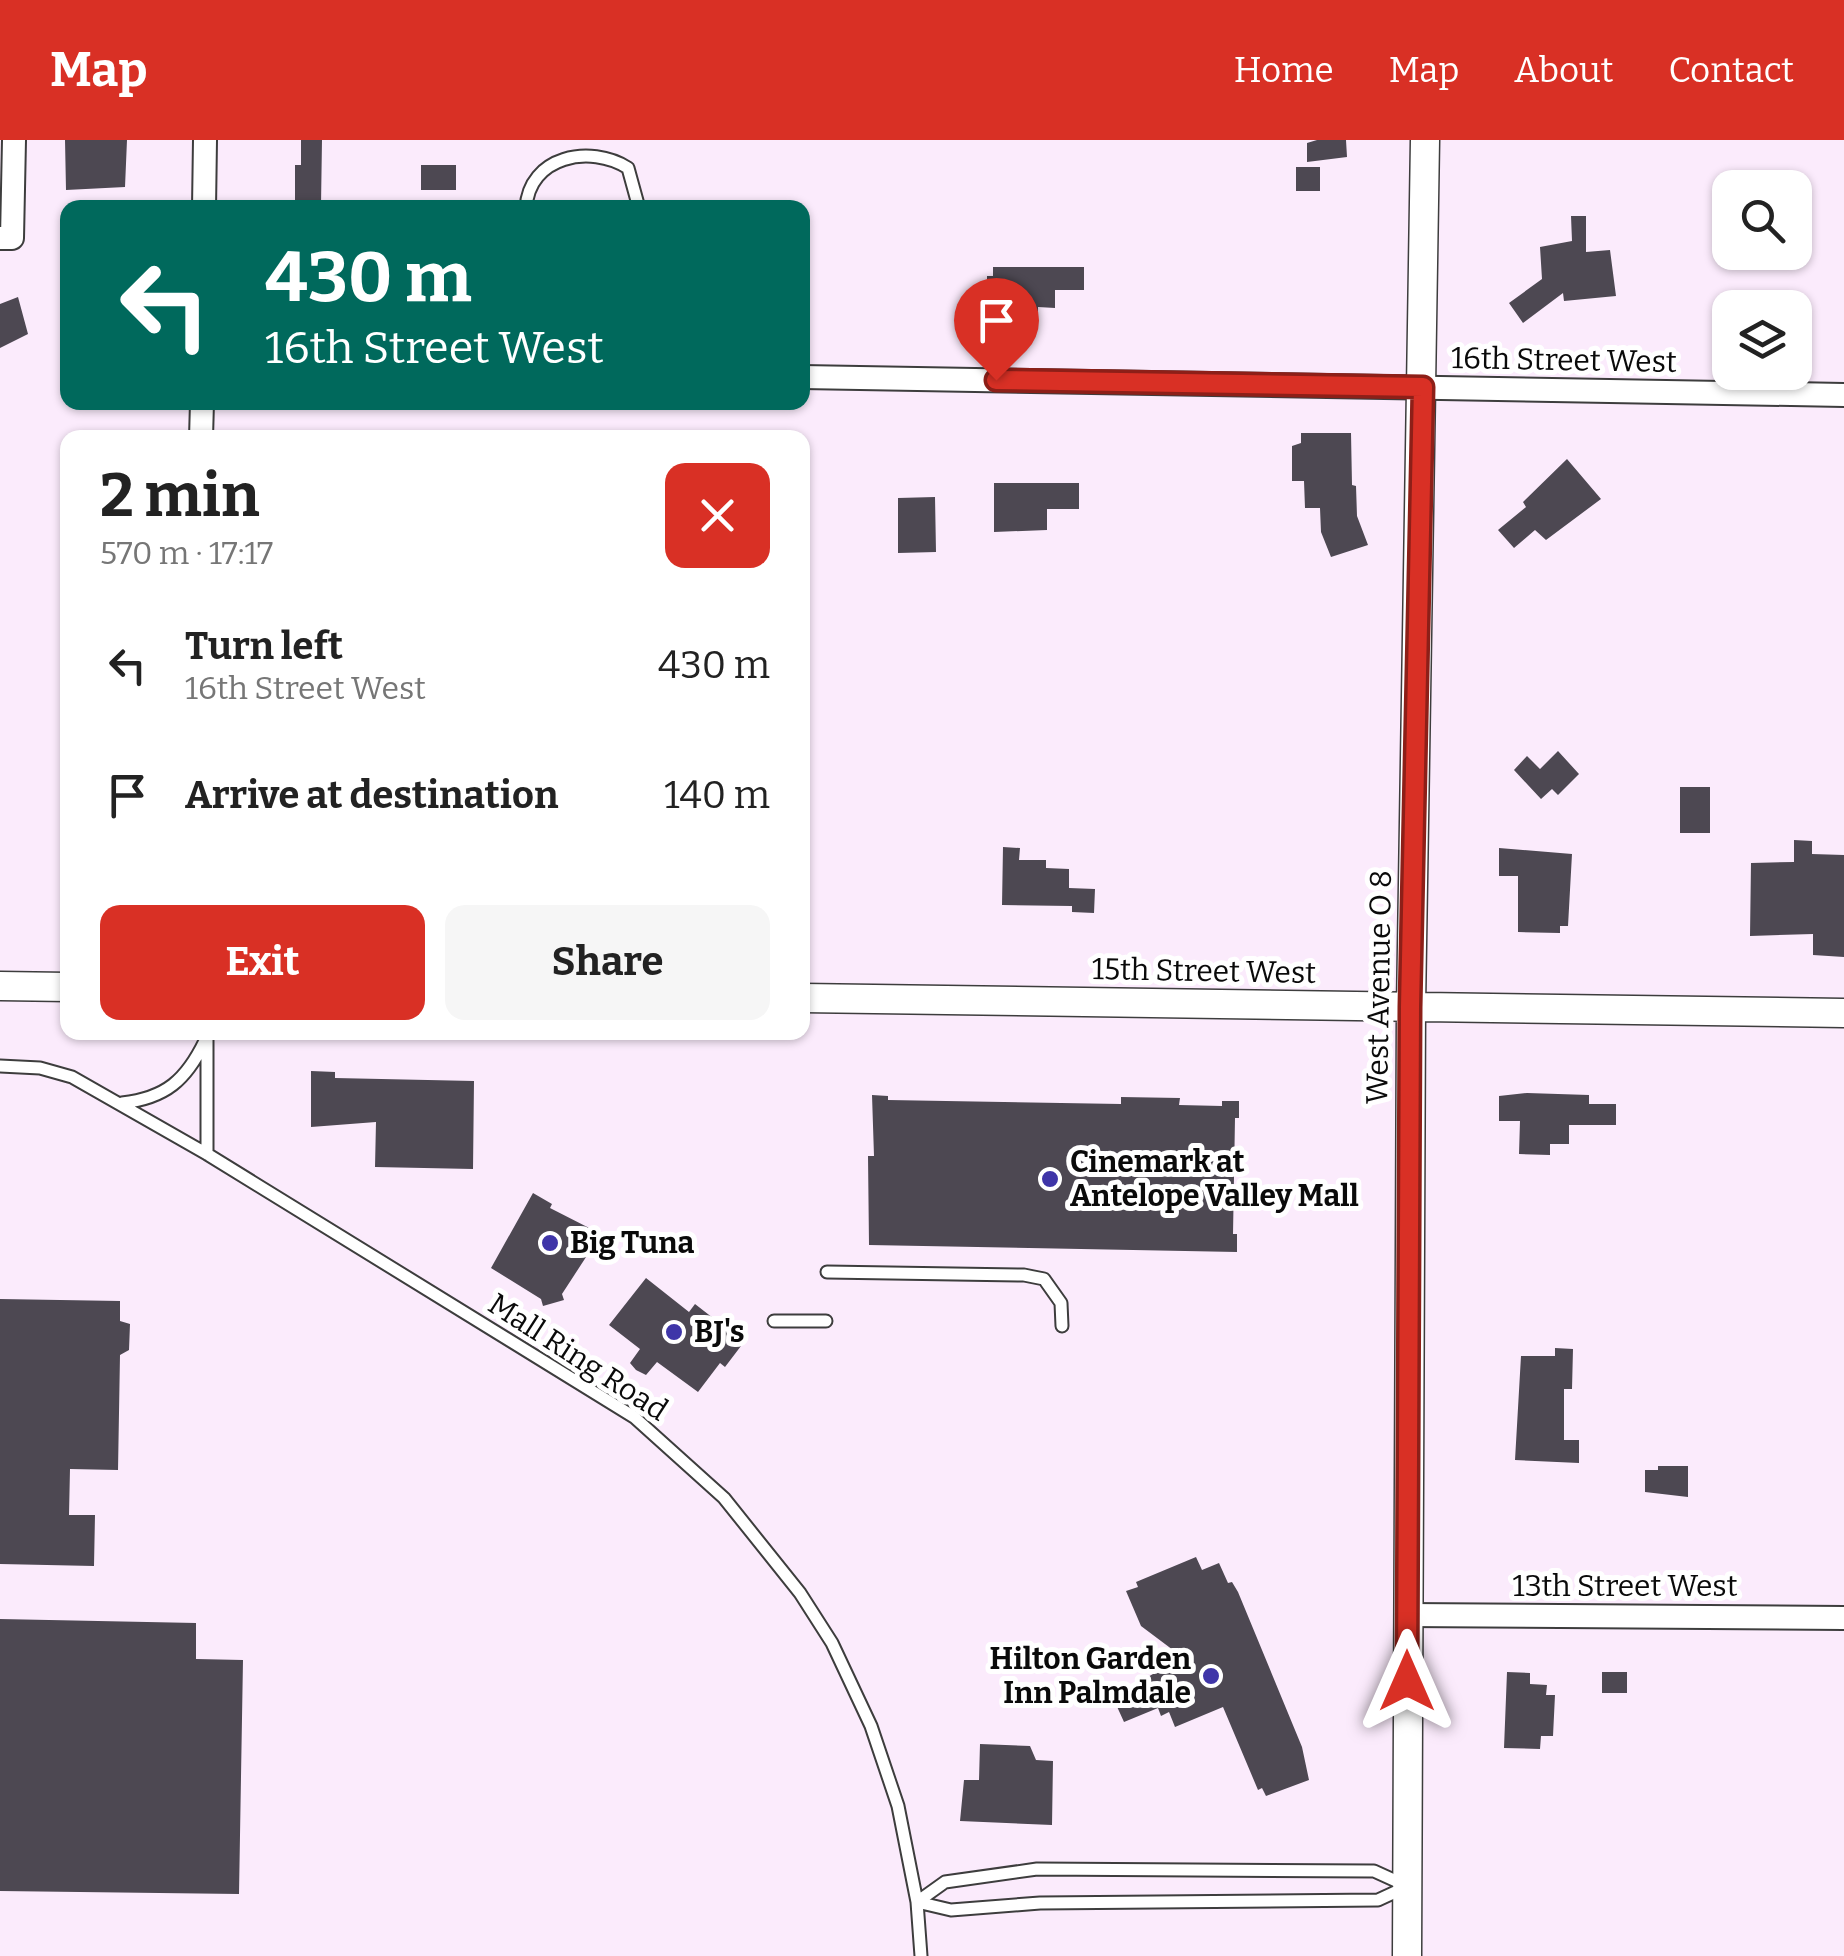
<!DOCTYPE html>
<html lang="en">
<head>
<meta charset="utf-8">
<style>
  body { margin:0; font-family:Bitter,serif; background:#f6f6f6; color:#222; height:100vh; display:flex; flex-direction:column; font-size:38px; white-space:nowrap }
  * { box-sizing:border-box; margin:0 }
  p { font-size:32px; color:#767676 }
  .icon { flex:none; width:55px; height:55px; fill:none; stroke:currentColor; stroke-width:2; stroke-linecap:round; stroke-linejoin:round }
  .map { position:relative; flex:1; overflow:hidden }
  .drawer { position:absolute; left:60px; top:290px; width:750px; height:610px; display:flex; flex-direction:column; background:#fff; border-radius:20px; box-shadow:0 2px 8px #0004 }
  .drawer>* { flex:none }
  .top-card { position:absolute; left:60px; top:60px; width:750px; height:210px; border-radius:20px; box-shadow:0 2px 8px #0004; background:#00695c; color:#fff; overflow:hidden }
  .tools { position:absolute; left:1712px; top:30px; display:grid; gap:20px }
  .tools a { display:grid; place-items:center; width:100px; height:100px; border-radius:20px; background:#fff; box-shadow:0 2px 8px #0004; font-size:50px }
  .pin { position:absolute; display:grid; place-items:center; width:85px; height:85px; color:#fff; margin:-102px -42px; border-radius:50% 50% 50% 0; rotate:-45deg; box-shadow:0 0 10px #0007 }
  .pin .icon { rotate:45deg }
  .me { position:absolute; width:110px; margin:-55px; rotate:0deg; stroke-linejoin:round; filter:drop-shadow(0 0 8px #0008) }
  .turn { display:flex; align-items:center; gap:35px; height:210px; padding:0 40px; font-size:45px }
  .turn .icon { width:130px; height:130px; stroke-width:2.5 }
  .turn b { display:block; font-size:70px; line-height:85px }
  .round { display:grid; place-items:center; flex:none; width:105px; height:105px; border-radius:20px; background:#f6f6f6 }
  .head { display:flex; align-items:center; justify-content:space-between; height:170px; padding:0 40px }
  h1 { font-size:60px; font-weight:700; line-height:75px }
  .action { display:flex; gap:20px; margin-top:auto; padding:20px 40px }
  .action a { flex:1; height:115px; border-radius:20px; background:#d93025; color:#fff; font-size:40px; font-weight:700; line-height:115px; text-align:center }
  .action a+a { background:#f6f6f6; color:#222 }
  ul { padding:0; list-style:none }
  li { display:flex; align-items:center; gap:30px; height:130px; padding:0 40px }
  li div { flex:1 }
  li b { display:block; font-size:38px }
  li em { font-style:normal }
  header { display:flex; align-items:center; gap:60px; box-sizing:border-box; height:140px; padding:0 50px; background:#d93025; color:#fff }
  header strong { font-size:48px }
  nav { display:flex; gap:55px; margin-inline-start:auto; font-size:35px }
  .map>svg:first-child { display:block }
</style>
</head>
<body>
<header>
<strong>Map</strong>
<nav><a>Home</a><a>Map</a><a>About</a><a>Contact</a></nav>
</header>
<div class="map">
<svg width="1844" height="1816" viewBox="0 0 1844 1816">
  <rect width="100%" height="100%" fill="#fbebfc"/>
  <path fill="#4d4852" d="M65 0H127L125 47 66 50Z
    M301 0H322L321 65H295V25H301Z
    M1317 0H1346L1347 17 1307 22V3Z
    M421 25H456V50H421Z
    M1296 27H1320V51H1296Z
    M1571 76H1586V112L1610 110 1616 156 1564 161 1563 153 1523 183 1509 163 1542 139 1540 107 1572 101Z
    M993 127H1084V150H1055V168L1038 167V177H1019V167H987V136H993Z
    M18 157 28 194 0 208V164Z
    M1301 293H1351L1352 345 1356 346 1357 376 1368 405 1331 417 1321 392 1320 368H1305L1304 341H1292V306L1301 303Z
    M1567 319 1601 359 1546 400 1535 390 1514 408 1498 390 1526 367 1523 362Z
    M994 343H1079V369H1047V390L994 392Z
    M935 357 936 412 898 413V358Z
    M1558 611 1579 634 1558 655 1552 649 1541 659 1514 630 1527 616 1540 629Z
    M1680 647H1710V693H1680Z
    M1794 700 1812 701V714L1844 715V817L1813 815V794L1750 796 1751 723 1794 722Z
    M1003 707 1020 708 1019 720H1046V728L1069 729V748L1095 749 1094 773 1072 772V766L1002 765Z
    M1499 708 1572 714 1568 786H1560V793L1518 792V736H1499Z
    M311 931 335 932V938L474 941 473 1029 375 1027 376 982 311 987Z
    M1527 953 1589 955V964H1616V985H1569V1004H1550V1015L1519 1014 1520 981H1499V956Z
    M872 955 888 956V960L1121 964V957L1180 958 1179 965 1222 966V961H1239V978H1235L1233 1094H1237V1112L869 1105 868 1016H874Z
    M533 1053 552 1064 550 1068 601 1094 562 1154 564 1160 543 1166 541 1159 491 1128Z
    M646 1138 689 1172 695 1164 740 1199 736 1203 741 1206 725 1227 720 1223 698 1252 657 1222 646 1235 636 1230 630 1223 640 1209 609 1185Z
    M0 1159 120 1161V1181L130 1184 129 1210 120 1215 118 1330 70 1329 69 1375H95L94 1426 0 1424Z
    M1555 1208 1573 1209 1572 1249H1564V1300H1579V1323L1515 1320 1521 1216H1555Z
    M1658 1326H1688V1357L1645 1352V1330H1658Z
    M1196 1417 1202 1430 1219 1423 1228 1443 1232 1442 1238 1452 1302 1607 1309 1640 1266 1656 1262 1648 1258 1650 1223 1567 1175 1587 1169 1572 1161 1576 1158 1568 1124 1582 1114 1560 1149 1545 1146 1538 1153 1534 1148 1521 1173 1510 1141 1486 1126 1451 1138 1447 1136 1442Z
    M0 1479 196 1483V1519L243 1520 239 1754 0 1751Z
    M1507 1532 1530 1533V1544L1547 1545 1546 1555H1555L1553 1596H1541L1540 1609 1504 1608Z
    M1602 1532H1627V1553H1602Z
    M980 1604 1030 1606 1036 1620 1053 1621 1052 1685 960 1681 964 1640H979Z"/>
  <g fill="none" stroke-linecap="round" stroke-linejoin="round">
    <defs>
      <path id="service" d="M526 68C529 16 590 4 628 28L639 68
        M207 892V1014
        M0 926 40 928 72 937 207 1014 634 1277 724 1358 800 1453 832 1503 871 1586 898 1666 917 1762 921 1816
        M122 963C166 958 186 940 205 901
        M827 1132 1024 1135 1044 1139 1061 1163 1062 1186
        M774 1181H826
        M917 1762 945 1742 1037 1729 1374 1731 1407 1746
        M917 1762 951 1770 1040 1763 1378 1760 1404 1748"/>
      <path id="minor" d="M204 68 205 0
        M0 98H12L14 0
        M802 237 1844 255
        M201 298 202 262
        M1406 1475 1844 1478"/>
      <path id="tertiary" d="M0 846 68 847
        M802 858 1844 873
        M1407 1816 1411 867 1425 0"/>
    </defs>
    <use href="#service" stroke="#3d3d3d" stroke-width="15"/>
    <use href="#minor" stroke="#3d3d3d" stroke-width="26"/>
    <use href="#tertiary" stroke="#3d3d3d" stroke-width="31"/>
    <use href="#service" stroke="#fff" stroke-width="11"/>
    <use href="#minor" stroke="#fff" stroke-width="22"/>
    <use href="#tertiary" stroke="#fff" stroke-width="28"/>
  </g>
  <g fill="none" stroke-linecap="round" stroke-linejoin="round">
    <defs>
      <path id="route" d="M996 240 1423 247 1410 867 1407 1541"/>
    </defs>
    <use href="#route" stroke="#8d1f18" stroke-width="25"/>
    <use href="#route" stroke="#d93025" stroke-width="18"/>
  </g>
  <g fill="#3f35a8" stroke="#fff" stroke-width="4">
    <circle cx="1050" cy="1039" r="10"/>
    <circle cx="550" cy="1103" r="10"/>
    <circle cx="674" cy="1192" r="10"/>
    <circle cx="1211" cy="1536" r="10"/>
  </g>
  <g text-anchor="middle" stroke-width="10" stroke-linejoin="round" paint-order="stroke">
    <g font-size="30" fill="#0a0a0a" stroke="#fff">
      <text transform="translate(1564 220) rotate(1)" y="10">16th Street West</text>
      <text transform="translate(1204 831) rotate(1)" y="10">15th Street West</text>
      <text transform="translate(1379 847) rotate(-89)" y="10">West Avenue O 8</text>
      <text transform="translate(578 1217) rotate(33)" y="10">Mall Ring Road</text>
      <text x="1625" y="1456">13th Street West</text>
    </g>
    <g font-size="30" font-weight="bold" fill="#0a0a0a" stroke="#fff" text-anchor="start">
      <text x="1070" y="1032">Cinemark at<tspan x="1070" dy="34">Antelope Valley Mall</tspan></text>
      <text x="570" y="1113">Big Tuna</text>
      <text x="694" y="1202">BJ's</text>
      <text x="1191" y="1529" text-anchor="end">Hilton Garden<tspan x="1191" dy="34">Inn Palmdale</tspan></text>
    </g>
  </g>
</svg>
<div class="tools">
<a><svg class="icon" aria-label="search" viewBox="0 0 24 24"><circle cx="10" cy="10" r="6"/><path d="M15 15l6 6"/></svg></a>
<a><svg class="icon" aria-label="layers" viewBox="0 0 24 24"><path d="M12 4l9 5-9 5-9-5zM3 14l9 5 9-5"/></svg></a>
</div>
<div class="pin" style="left:996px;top:240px;background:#d93025"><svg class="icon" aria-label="arrive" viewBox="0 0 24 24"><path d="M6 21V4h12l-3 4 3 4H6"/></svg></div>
<svg class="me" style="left:1407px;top:1541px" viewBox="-20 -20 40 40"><path d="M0-17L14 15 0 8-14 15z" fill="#d93025" stroke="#fff" stroke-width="4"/></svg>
<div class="top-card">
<div class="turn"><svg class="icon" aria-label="left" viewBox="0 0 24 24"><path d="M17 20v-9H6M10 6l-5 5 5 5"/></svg><div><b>430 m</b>16th Street West</div></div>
</div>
<section class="drawer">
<div class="head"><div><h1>2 min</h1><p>570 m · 17:17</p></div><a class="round" style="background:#d93025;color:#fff"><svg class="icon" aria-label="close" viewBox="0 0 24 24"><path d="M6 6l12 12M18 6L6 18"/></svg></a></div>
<ul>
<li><svg class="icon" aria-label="left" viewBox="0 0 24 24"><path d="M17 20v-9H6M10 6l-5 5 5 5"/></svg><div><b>Turn left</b><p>16th Street West</p></div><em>430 m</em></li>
<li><svg class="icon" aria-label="arrive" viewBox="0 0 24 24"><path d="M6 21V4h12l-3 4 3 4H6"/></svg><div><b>Arrive at destination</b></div><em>140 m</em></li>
</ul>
<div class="action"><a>Exit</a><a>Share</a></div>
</section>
</div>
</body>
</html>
